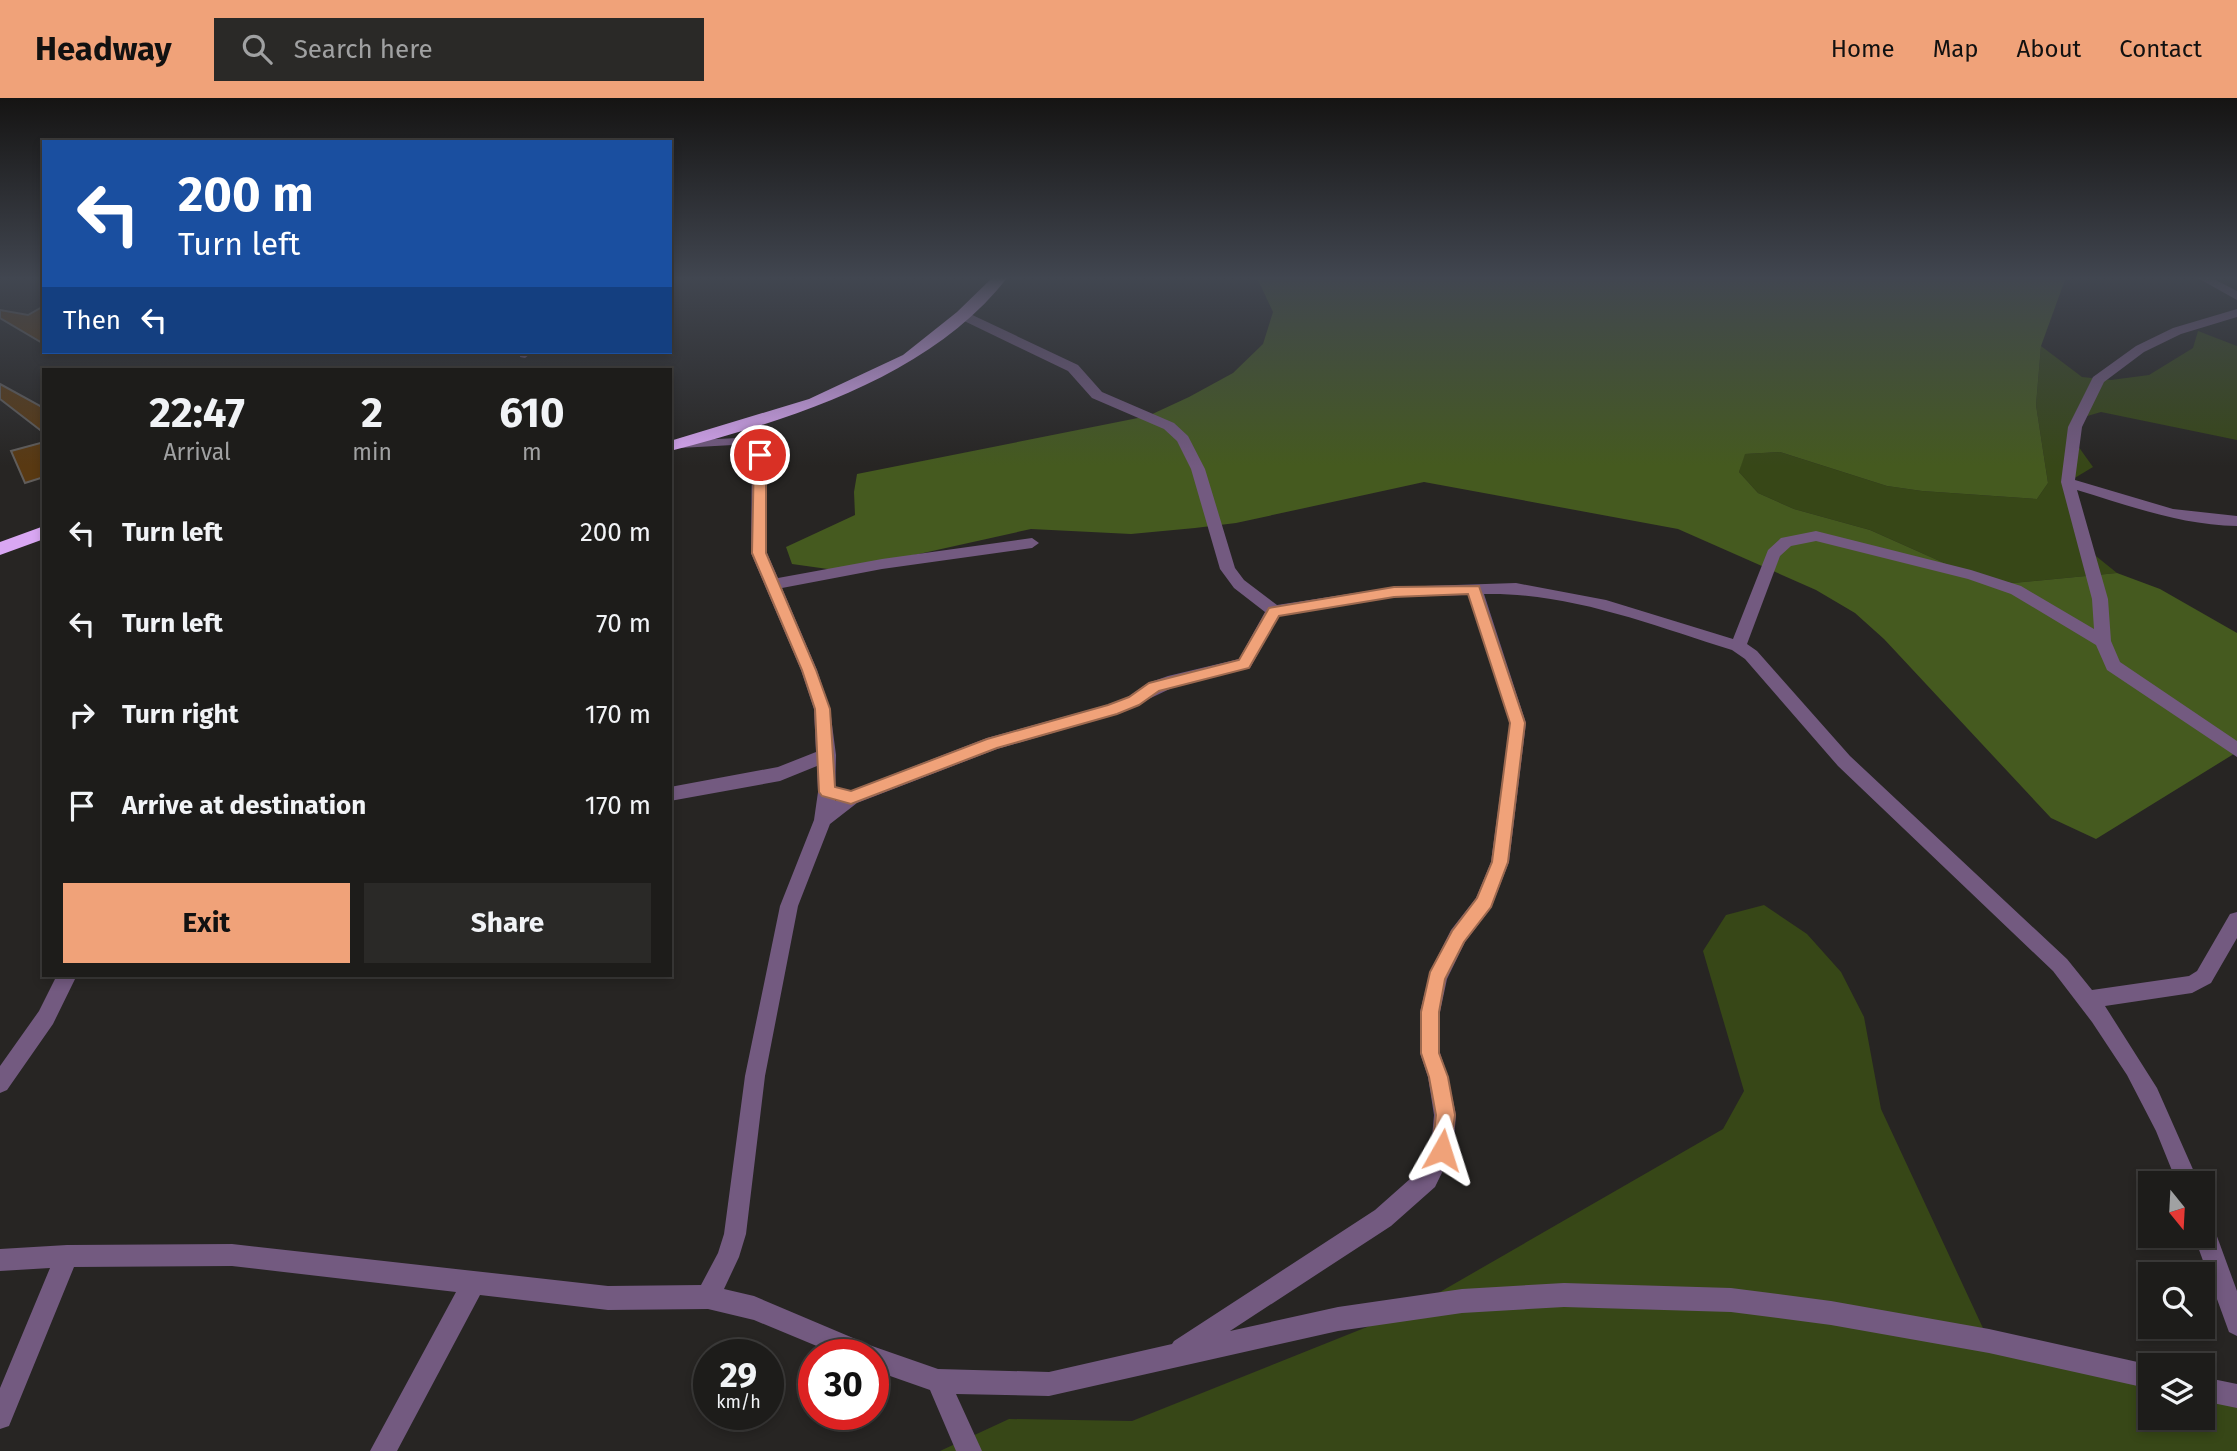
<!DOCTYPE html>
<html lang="en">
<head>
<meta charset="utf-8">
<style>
  body { margin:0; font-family:"Fira Sans",sans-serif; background:#2a2927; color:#f1f3f6; height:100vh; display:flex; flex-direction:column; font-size:26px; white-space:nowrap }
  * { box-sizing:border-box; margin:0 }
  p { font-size:23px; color:#a0a1a2 }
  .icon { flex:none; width:38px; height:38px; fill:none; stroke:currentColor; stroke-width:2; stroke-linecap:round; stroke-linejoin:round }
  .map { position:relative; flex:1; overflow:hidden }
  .side { position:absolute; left:42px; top:270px; width:630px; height:609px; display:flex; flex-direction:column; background:#1d1c1a; border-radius:0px; box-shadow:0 4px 10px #0003,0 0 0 2px #3b3a39 }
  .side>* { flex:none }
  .banner { position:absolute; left:42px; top:42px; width:630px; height:214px; border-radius:0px; box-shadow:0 4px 10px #0003,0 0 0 2px #3b3a39; background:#1a4fa0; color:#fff; overflow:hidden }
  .needle { width:46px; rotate:162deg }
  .controls { position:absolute; left:2138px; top:1073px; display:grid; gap:14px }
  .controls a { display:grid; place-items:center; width:77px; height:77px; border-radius:0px; background:#1d1c1a; box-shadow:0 4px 10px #0003,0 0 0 2px #3b3a39; font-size:35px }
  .speed { position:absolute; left:693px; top:1241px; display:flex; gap:14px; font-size:35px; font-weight:700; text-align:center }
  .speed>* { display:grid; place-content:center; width:91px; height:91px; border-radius:50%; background:#1d1c1a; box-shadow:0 4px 10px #0003,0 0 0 2px #3b3a39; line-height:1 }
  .speed small { font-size:18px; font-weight:400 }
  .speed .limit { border:10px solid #d22; background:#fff; color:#111 }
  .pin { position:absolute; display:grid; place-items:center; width:60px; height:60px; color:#fff; margin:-30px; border:4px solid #fff; border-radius:50%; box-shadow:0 2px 7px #0007 }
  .me { position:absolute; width:77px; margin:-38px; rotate:6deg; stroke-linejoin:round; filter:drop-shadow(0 0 5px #0008) }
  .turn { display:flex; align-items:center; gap:24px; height:147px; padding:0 21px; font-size:32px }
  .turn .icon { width:91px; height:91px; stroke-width:2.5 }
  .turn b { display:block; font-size:49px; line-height:60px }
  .then { display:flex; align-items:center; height:66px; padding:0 21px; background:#0003; gap:14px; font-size:26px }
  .eta { display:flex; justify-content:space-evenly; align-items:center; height:119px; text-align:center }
  .eta b { font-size:42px; font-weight:700; line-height:49px }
  .button { display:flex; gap:14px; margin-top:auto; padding:14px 21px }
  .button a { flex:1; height:80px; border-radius:0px; background:#f0a279; color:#111; font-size:28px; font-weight:700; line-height:80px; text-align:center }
  .button a+a { background:#2a2927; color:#f1f3f6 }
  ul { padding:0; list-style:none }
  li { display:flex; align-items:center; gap:21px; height:91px; padding:0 21px }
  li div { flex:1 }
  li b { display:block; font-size:26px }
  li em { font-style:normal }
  header { display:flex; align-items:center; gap:42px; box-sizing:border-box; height:98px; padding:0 35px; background:#f0a279; color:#111 }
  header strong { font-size:33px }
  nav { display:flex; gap:38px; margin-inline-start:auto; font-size:24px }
  .search { width:490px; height:63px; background:#2a2927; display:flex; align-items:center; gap:18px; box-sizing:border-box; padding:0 24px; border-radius:0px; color:#a0a1a2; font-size:26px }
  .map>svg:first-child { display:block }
</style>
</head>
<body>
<header>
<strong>Headway</strong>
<div class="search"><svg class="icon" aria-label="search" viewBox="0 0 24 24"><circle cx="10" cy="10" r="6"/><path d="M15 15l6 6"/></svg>Search here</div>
<nav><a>Home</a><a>Map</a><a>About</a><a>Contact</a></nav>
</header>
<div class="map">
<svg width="2237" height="1353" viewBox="0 0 2237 1353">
  <rect width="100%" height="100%" fill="#272523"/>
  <path fill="#374717" d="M2198 233 2237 248V342L2101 314 2077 321 2078 348 2093 369 2068 384 2086 450 2117 475 2013 485 1971 477 1870 432 1794 411 1758 395 1739 374 1744 356 1780 354 1887 388 1922 393 2037 401 2048 385 2036 307 2041 248 2082 279 2111 282 2149 277 2193 250Z
    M1764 807 1807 836 1841 874 1864 919 1881 1011 1989 1243 2151 1279V1320H2203V1291L2237 1298V1353H940L1009 1321 1132 1323 1407 1213 1723 1031 1744 993 1703 853 1726 817Z"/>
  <path fill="#455a1f" d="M1253 179H2066L2041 248 2036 307 2048 385 2037 401 1922 393 1887 388 1780 354 1745 356 1739 374 1758 395 1794 411 1870 432 1971 477 2013 485 2117 475 2160 491 2237 535V654L2096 741 2051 720 1884 541 1855 515 1816 492 1678 431 1424 384 1236 425 1195 430 1131 436 1031 431 842 473 792 466 786 449 855 417 854 394 857 376 1148 318 1189 299 1233 275 1263 246 1273 214 1259 184Z"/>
  <path fill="#593912" stroke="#605d5b" stroke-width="2" d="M44 208V246L0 220V212L28 217Z
    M0 286 44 310V335L0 301Z
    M44 344V379L25 385 11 353Z"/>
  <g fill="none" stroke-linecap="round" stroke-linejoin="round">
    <path fill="#735a80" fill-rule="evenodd" d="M2196 179H2210L2237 193V202Z
      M2237 211V219L2181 236 2144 254 2104 284 2082 329 2075 382 2173 411 2237 418V428C2181 427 2130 408 2077 392L2108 501 2111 543 2120 564 2237 643V659L2107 572 2096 547 2011 496 1968 481 1816 443 1791 448 1780 458 1747 546 1757 553 1850 658 2067 861 2092 892 2189 878 2197 873 2230 816 2237 814V840L2211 885 2192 895 2105 908 2157 990 2199 1085H2177L2156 1033 2127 977 2092 924 2053 873 1838 668 1745 561 1732 552C1652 527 1569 494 1484 496L1526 625 1509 764 1491 810 1465 844 1447 881 1440 914V955L1448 979 1456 1017 1453 1052 1435 1089 1391 1128 1230 1233 1338 1209 1462 1191 1564 1185 1731 1190 1831 1203 1989 1231 2151 1267V1291L1989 1255 1831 1227 1731 1214 1564 1209 1462 1215 1338 1233 1049 1298 956 1296 982 1353H956L930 1292 873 1272V1256H836L754 1222 708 1211 608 1212 480 1197 397 1353H370L456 1194 232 1168 74 1169 9 1328 0 1331V1290L50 1170 0 1173V1151L67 1147 232 1146 608 1188 701 1187 718 1155 724 1136 745 978 780 808 814 722 818 694 817 668 780 683 670 703V689L778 669 816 654 814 611 801 572 751 455 752 350 750 346 680 350 675 349V343L759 339 766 350 767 455 778 480 882 461 1032 440 1039 445 1032 450 882 471 782 490 817 572 830 611 836 657 835 703 845 695 987 640 1107 607 1128 599 1148 585 1168 578 1239 561 1265 514 1234 490 1220 471 1191 371 1177 343 1164 331 1092 300 1068 273 958 220V214H966L1078 267 1102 294 1174 325 1188 338 1205 371 1235 470 1244 482 1277 507 1394 489 1516 485 1606 502 1733 541 1768 452 1781 440 1816 433 1971 472 2021 488 2094 531 2092 501 2061 384 2068 329 2093 279 2136 248 2173 230ZM1468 497 1510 625 1491 764 1476 800 1451 832 1430 874 1420 914V955L1428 979 1434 1017 1431 1050 1419 1073 1375 1112 1174 1243 1172 1246 1049 1274 938 1271 872 1248 754 1198 724 1191 739 1159 746 1136 765 978 798 808 830 726 857 705 997 651 1117 616 1176 588 1250 570 1279 518 1394 499Z
      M520 254H533L525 260 520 259Z
      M57 877H77L53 926 7 992 0 995V968L39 913Z
      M2203 1119 2211 1122 2237 1193V1238L2229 1234 2194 1138H2203Z
      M2203 1279 2237 1286V1310L2203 1303Z"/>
    <path fill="#d9a7f3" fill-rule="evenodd" d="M993 179H1008C929 280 789 322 670 353V343L809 301 903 257 957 214Z
      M44 428V441L0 457V444Z"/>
  </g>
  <linearGradient id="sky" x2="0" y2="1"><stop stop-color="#151413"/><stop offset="0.49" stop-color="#414650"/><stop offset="1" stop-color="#414650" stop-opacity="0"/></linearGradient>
  <rect width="2237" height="368" fill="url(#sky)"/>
  <path fill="#f0a279" stroke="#9c694f" stroke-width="2" d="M760 353 766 357V455L816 572 830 611 835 689 851 693 987 641 1108 607 1129 599 1149 585 1239 562 1269 510 1394 489 1479 488 1525 625 1508 764 1491 809 1464 844 1445 881 1439 914V955L1448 979 1455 1017 1449 1059 1442 1062 1435 1059 1432 1052 1436 1017 1429 979 1421 955V914L1430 874 1452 833 1477 800 1492 764 1510 625 1468 496 1394 499 1279 518 1249 570 1159 593 1139 607 1117 616 997 650 851 706 822 698 819 694 815 611 802 572 752 455 754 357Z"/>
</svg>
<div class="controls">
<a><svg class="needle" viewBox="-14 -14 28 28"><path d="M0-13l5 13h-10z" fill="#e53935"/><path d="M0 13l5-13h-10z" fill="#a0a1a2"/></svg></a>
<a><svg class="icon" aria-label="search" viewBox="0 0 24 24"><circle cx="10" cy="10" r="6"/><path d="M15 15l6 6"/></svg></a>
<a><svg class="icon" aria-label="layers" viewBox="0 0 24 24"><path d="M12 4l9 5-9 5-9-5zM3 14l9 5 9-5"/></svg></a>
</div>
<div class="speed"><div>29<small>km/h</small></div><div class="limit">30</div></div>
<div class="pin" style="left:760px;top:357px;background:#d93025"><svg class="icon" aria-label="arrive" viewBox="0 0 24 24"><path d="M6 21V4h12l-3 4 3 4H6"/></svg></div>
<svg class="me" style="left:1442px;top:1052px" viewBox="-20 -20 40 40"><path d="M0-17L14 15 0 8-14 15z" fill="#f0a279" stroke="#fff" stroke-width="4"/></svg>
<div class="banner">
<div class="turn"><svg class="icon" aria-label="left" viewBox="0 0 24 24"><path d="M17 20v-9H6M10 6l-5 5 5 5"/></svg><div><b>200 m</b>Turn left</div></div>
<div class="then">Then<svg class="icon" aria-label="left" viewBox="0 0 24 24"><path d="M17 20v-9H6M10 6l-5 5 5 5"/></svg></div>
</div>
<section class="side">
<div class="eta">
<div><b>22:47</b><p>Arrival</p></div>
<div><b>2</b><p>min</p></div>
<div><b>610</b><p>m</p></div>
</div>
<ul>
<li><svg class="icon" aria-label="left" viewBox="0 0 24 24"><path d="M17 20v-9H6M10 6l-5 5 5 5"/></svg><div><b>Turn left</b></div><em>200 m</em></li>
<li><svg class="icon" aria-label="left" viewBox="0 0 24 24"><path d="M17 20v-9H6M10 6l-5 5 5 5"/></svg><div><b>Turn left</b></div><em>70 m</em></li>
<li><svg class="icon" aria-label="right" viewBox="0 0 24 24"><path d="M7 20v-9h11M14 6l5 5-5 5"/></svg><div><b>Turn right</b></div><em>170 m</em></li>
<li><svg class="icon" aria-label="arrive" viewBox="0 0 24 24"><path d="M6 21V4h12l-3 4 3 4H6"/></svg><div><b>Arrive at destination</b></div><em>170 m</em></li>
</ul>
<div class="button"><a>Exit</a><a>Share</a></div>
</section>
</div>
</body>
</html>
